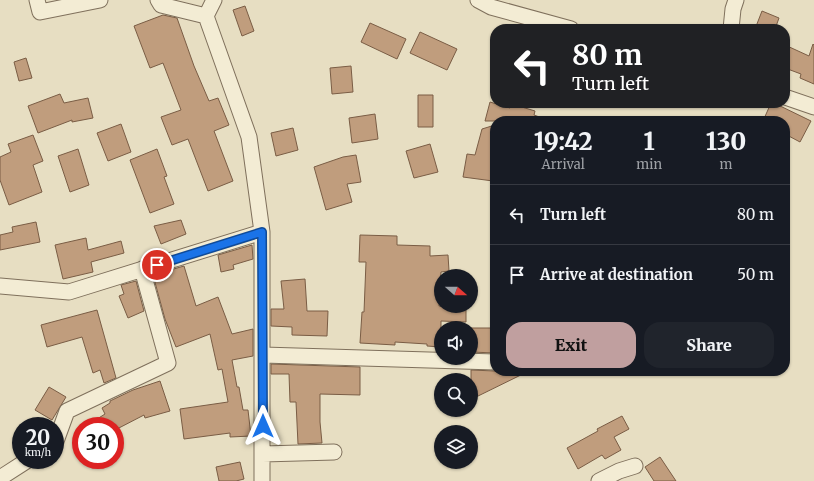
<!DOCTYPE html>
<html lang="en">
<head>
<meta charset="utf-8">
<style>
  body { margin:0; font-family:Merriweather,serif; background:#20242c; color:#f1f3f6; height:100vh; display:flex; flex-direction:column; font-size:15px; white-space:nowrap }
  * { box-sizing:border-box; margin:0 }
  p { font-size:13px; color:#9ea1a6 }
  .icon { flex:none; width:22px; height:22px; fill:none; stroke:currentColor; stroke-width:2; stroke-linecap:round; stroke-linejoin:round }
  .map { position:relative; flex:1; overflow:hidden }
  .sheet { position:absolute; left:490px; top:116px; width:300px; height:260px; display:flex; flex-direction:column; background:#171b24; border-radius:16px; box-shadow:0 1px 3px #0004 }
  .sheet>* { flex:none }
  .hud { position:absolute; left:490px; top:24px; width:300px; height:84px; border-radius:16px; box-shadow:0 1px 3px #0004; background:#202124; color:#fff; overflow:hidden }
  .needle { width:26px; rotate:111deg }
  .controls { position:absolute; left:434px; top:269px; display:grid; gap:8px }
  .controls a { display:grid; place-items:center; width:44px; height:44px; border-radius:50%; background:#171b24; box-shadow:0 1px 3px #0004; font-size:20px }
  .speed { position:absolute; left:12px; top:417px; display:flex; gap:8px; font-size:20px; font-weight:700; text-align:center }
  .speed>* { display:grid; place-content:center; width:52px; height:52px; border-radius:50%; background:#171b24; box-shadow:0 1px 3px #0004; line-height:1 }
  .speed small { font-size:10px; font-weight:400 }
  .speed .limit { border:6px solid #d22; background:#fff; color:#111 }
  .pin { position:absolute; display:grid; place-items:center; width:34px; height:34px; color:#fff; margin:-17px; border:2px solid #fff; border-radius:50%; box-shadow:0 1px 4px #0007 }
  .me { position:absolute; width:44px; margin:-22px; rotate:0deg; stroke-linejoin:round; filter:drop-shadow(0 0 3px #0008) }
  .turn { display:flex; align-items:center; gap:14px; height:84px; padding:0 16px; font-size:18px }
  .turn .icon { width:52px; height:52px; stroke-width:2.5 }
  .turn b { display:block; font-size:28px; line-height:34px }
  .eta { display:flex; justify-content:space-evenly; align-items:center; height:68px; text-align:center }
  .eta b { font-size:24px; font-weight:800; line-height:28px }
  .button { display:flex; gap:8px; margin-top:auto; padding:8px 16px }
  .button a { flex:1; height:46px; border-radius:16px; background:#c09f9f; color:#111; font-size:16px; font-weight:800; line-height:46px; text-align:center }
  .button a+a { background:#20242c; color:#f1f3f6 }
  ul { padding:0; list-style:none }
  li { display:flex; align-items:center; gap:12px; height:60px; padding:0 16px; border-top:1px solid #363941 }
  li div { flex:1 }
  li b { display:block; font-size:15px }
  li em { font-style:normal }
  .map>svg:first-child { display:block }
</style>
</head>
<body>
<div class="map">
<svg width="814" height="481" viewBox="0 0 814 481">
  <rect width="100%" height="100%" fill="#e7dec2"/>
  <path fill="#c09d7d" stroke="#7a5d45" d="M245 6 254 31 242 36 233 10Z
    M762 11 779 18 775 29H755Z
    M163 15 177 18 194 66 209 101 218 98 229 125 214 131 233 181 208 191 188 139 172 145 161 117 181 110 163 63 150 68 134 26Z
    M370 23 406 39 397 59 361 42Z
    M420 32 457 49 447 70 410 53Z
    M813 44 814 45V84L800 78 801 74 785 68V45L809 56Z
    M26 58 32 78 19 81 14 62Z
    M351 66 353 92 332 94 330 68Z
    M60 94 64 103 88 98 93 118 72 122V120L38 133 28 106Z
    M418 95H433V127H418Z
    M490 102 510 108 512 104 535 111 534 115 542 118V121H485Z
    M771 103H774L811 121 800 142 785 134V121H763Z
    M375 114 378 139 352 143 349 118Z
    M121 124 131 152 108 161 97 133Z
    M495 125V144L491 156 495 157V174L493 181 463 177 467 154 475 155 482 129Z
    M293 128 298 150 276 156 271 133Z
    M33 135 43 161 33 165 42 192 9 205 0 180V157L11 152 8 144Z
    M430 144 438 172 414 178 406 151Z
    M78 149 89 185 70 192 58 156Z
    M157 149 167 176 164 177 174 204 150 213 130 160Z
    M356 155 361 182 347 184 352 202 326 210 314 167 343 157Z
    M181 220 186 234 161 244 154 226Z
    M36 222 40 242 0 250V235L13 232 12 227Z
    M360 235 397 236V245L430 246V256L448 255 449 271 441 272 439 306H466V322L441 321V347L427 346V344L395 342V345L360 343 362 312H364L366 262H359Z
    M86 238 88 250 121 241 124 253 91 262 93 272 63 279 55 245Z
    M252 245 253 259 233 265 234 269 221 272 218 255Z
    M184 266 196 306 218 297 232 334 253 329V356L232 360 237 387H239L243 410H248L251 436 230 437V433L184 439 180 409 228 402 222 369 218 370 210 334 176 347 165 319 153 275Z
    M305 279 307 311H328L327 336 292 335V327L271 326V309H284L281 281Z
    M136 281 144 311 128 318 119 296 124 294 121 285Z
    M97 310 116 378 104 383 100 370 93 373 82 337 47 347 41 325Z
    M471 328H495V353L471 352Z
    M271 364 360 367V395L320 394V422L322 443 298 444 296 402H290L289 374H271Z
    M471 370 495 371H529L474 398 471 391Z
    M160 381 170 411 145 418 144 415 115 430V426H86L105 414 102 408 110 403V401L133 390Z
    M49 387 66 397 52 420 35 410Z
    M622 416 629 429 614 437 621 450 605 459 602 455 578 469 567 448 598 431 597 429Z
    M660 457 676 481H654L645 467Z
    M240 462 244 479 236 481H219L216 467Z"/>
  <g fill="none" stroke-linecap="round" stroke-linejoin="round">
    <defs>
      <path id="minor" d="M37 0 40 12 100 0
        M158 0 161 5 206 16
        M214 0 206 16 249 137 262 232V481
        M478 0 491 7 571 29
        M731 29 733 9 736 0
        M785 97 814 107
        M0 286 69 292 262 232
        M263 355 495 362
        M55 444 67 411 168 363 142 269
        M263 454 334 452
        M0 478 28 460
        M599 481 619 471 635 466"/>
    </defs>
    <use href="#minor" stroke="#7f705c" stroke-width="17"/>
    <use href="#minor" stroke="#f3ecd4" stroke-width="15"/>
  </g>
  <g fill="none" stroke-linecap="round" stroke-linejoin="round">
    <defs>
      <path id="route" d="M157 265 262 232 263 426"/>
    </defs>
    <use href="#route" stroke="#114b97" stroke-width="10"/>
    <use href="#route" stroke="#1a73e8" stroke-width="7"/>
  </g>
</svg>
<div class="controls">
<a><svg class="needle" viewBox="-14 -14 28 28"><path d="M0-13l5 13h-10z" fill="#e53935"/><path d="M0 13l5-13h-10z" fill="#9ea1a6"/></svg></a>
<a><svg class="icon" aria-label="sound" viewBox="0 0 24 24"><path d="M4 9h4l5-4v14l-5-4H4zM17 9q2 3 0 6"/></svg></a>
<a><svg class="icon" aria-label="search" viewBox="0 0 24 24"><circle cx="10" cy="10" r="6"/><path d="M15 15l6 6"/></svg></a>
<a><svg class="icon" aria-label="layers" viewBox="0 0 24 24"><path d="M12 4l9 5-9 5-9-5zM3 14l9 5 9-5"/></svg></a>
</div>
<div class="speed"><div>20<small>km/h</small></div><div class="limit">30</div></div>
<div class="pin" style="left:157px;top:265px;background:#d93025"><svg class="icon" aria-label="arrive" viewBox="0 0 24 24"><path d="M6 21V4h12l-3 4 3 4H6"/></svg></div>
<svg class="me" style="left:263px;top:426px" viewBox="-20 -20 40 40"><path d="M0-17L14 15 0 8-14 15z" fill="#1a73e8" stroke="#fff" stroke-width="4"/></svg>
<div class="hud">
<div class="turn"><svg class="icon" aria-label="left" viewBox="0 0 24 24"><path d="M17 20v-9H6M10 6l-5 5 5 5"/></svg><div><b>80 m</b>Turn left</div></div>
</div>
<section class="sheet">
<div class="eta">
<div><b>19:42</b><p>Arrival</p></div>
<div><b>1</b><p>min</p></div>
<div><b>130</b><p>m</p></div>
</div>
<ul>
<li><svg class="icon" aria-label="left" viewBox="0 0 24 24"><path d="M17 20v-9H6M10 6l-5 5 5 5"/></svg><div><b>Turn left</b></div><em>80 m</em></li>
<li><svg class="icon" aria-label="arrive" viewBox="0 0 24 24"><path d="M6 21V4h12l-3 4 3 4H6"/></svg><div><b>Arrive at destination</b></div><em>50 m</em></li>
</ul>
<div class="button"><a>Exit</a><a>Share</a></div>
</section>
</div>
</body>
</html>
